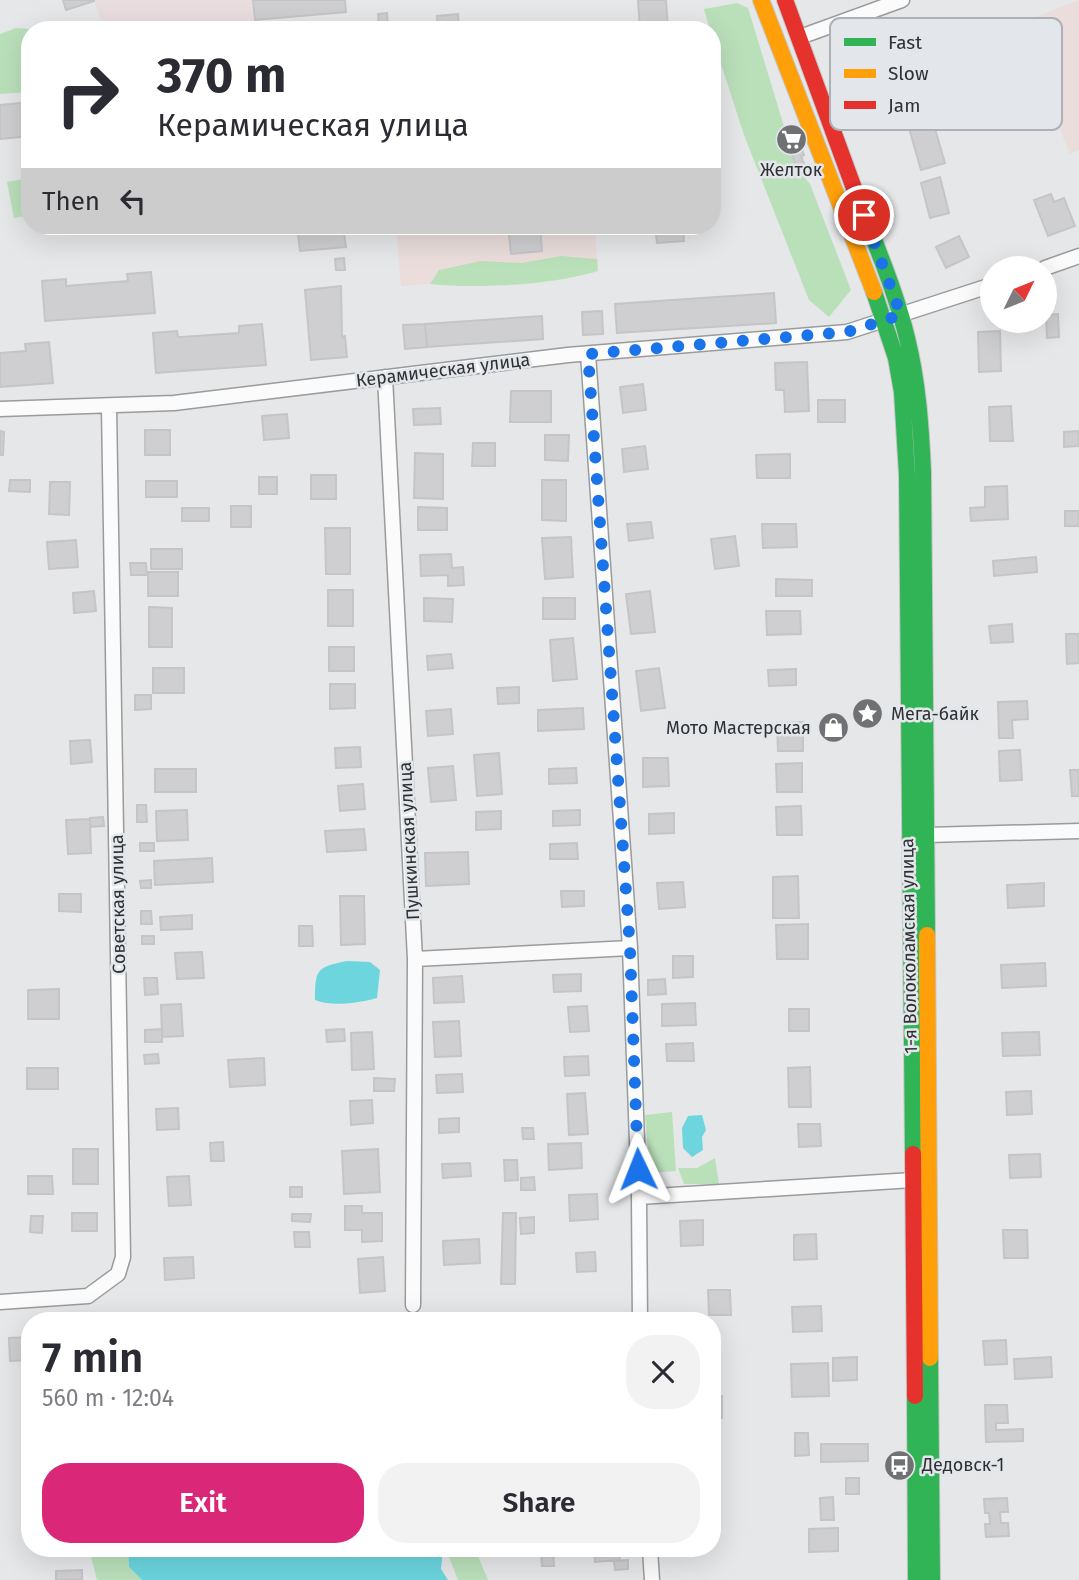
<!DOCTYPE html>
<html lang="en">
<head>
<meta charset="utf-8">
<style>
  body { margin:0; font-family:"Fira Sans",sans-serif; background:#f2f2f3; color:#2b2b33; height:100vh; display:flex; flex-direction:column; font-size:26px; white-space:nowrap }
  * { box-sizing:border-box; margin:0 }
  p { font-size:23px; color:#7c7c81 }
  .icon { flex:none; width:38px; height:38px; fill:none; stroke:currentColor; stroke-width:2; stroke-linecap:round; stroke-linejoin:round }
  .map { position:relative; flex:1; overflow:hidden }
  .panel { position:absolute; left:21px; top:1312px; width:700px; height:245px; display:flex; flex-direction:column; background:#fff; border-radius:28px; box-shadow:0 7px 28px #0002 }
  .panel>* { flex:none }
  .guide { position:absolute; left:21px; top:21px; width:700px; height:214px; border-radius:28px; box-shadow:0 7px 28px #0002; background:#fff; color:#2b2b33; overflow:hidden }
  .needle { width:46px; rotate:47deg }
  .fabs { position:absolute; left:980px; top:256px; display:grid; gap:14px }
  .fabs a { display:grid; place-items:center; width:77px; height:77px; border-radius:50%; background:#fff; box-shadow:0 7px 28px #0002; font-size:35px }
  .pin { position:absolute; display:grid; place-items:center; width:60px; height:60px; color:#fff; margin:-30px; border:4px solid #fff; border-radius:50%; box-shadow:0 2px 7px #0007 }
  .me { position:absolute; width:77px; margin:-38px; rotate:358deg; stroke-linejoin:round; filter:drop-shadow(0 0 5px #0008) }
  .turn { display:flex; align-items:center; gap:24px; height:147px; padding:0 21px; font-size:32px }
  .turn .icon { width:91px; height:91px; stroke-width:2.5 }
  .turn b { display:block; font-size:49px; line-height:60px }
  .then { display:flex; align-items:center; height:66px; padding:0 21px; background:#0003; gap:14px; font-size:26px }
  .round { display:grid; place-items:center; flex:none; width:74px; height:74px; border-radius:28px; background:#f2f2f3 }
  .summary { display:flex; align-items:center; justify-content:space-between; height:119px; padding:0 21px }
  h1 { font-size:42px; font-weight:600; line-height:52px }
  .cta { display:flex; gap:14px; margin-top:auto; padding:14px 21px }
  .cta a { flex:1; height:80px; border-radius:28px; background:#db2777; color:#fff; font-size:28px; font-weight:600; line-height:80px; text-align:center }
  .cta a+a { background:#f2f2f3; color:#2b2b33 }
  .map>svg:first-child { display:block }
</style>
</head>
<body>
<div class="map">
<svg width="1079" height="1580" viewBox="0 0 1079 1580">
  <rect width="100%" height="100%" fill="#e5e7e9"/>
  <path fill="#eadddf" d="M94 0H253L255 20 211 30H104Z"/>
  <path fill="#eadddc" d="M1079 0V150L1070 154 1018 24Z
    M396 226H595L598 271 401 286Z"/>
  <path fill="#bae0ba" d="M737 3 748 8 797 169 810 184 851 290 829 317 809 300 744 135 712 36V30H710L704 9Z
    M16 28 45 30H30V92L0 94V34Z
    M30 178V215L14 218 7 182Z
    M561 256 597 259 598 271C552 285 479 289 430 284L439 270 481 261 522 263Z
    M672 1112 676 1171 650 1173 645 1115Z
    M715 1158 719 1184H684L678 1168H697Z
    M89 1549H128L129 1567 142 1580H97Z
    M446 1549H475L488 1580H458Z"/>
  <path fill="#6cd5de" d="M347 961 370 962 380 970 377 998C358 1003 333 1007 315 1000 315 969 317 967 347 961Z
    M702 1115 706 1130 702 1137 703 1150 692 1157 683 1148 682 1128 688 1116Z
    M128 1549H441L443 1551 441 1569 448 1580H142L129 1567Z"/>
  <path fill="#cfcfd1" stroke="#c5c5c7" stroke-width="2" d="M63 0H94V1L66 10Z
    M253 0H345L346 12 255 20Z
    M638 0H666L668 30H640Z
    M387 13 388 27 379 28 378 14Z
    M458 14 459 30H438L437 16Z
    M904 23 945 163 921 170 881 30Z
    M30 102V136L0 139V105Z
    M791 127 799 150 802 149 804 155 801 156 805 166 797 169 784 130Z
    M940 177 949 213 930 218 921 183Z
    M1051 194 1054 202 1064 198 1075 226 1048 236 1034 200Z
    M297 226H343L346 247 300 251Z
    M508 226H540L542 251 511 254Z
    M655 226H683L684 241 657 243Z
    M959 236 969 257 946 268 936 247Z
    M344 258 345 270H336L335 259Z
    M151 272 155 313 45 321 42 281 66 279V286L128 281 127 274Z
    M341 286 342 337 345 336 347 357 311 360 305 290Z
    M774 293 776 323 617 333 615 304Z
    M602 311 603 334 583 335 582 312Z
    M1058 314 1059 337 1047 338 1046 315Z
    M542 316 543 339 427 347 425 324Z
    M262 324 266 365 156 373 153 333 177 331 178 337H181L239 333V326Z
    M425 324 427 347 405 349 403 325Z
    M1000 331 1001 371 979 372 978 332Z
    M49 342 53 383 0 387V353L26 351 25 344Z
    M807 362 809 411 785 412 784 390H776L775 363Z
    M643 384 646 410 623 413 620 387Z
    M511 391H551V422H510Z
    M818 400H845V422H818Z
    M1011 406 1013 441H990L989 407Z
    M440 408 441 424 414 425 413 409Z
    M287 414 289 438 264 440 262 416Z
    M145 430H170V455H145Z
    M0 431 4 432 3 455H0Z
    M1079 431V446L1064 447V432Z
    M545 435H569L568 461 545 460Z
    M473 443H495V466H472Z
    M645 446 648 469 624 472 622 449Z
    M415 453 443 454V499L414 498Z
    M790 454V478H757L756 455Z
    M311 475H336V499H311Z
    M259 477H277V494H259Z
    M10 480H30V492L9 491Z
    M542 480H566V521L542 520Z
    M146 481H177V497H146Z
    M50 482H70L69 515 49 514Z
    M1007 486 1008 519 971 521 970 508 985 507V487Z
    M231 506H251V527H231Z
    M418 507 447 508V530H418Z
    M182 508H209V521H182Z
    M1065 511H1079V526H1065Z
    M651 522 653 538 629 541 627 524Z
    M762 524H796L797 547 763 548Z
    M325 528H350V574H326Z
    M735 536 739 566 715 569 711 539Z
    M571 537 573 577 545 579 542 538Z
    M76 540 78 567 49 569 47 542Z
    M151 549H182V569H151Z
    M451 554 452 568 463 567 464 585 448 586V575L421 576 420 555Z
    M1036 557 1037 572 994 576 993 561Z
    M130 563H146L147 575H131Z
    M148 572H178V596H148Z
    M776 579 812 580V596H776Z
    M328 590H353V626H328Z
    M94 591 96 611 74 613 73 593Z
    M650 591 655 632 631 634 626 594Z
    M424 598 453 599 452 622 424 621Z
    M543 598H575V619H543Z
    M149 607 172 608V647H149Z
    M766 611H800L801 634 767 635Z
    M1012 624 1013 642 991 643 989 626Z
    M1066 634H1079V663L1067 664Z
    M573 638 577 679 553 681 550 640Z
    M329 647H354V671H329Z
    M451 654 453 668 428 670 427 656Z
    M153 668H184V693H153Z
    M659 668 665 708 641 711 636 671Z
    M796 669V685L769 686 768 670Z
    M330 684H355V708L330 709Z
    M519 687V703L498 704 497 688Z
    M135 695H151V709L135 710Z
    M1027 701 1028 719 1012 720 1013 738H999L998 702Z
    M583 708 584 729 538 731V710Z
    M451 709 453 734 428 736 426 711Z
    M803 722V751H778L777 723Z
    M90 740 92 762 71 764 70 741Z
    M360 747 361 767 336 768 335 748Z
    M1020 750 1022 780 1000 781 999 751Z
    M499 753 502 794 477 796 474 755Z
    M643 758H668L669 786 643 787Z
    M802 763V792H777L776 764Z
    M453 766 456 800 431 802 428 768Z
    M576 768 577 783 549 784V769Z
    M155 769H196V792H155Z
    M1070 770H1079V796H1072Z
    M363 784 365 809 340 811 338 786Z
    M137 805H146L147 822H137Z
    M801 806 802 835H777L776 807Z
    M187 810 188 840 157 841 156 811Z
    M580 810V825L553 826V811Z
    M501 811V829L476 830V812Z
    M674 813V833L649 834V814Z
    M103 817 104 826 90 827V818Z
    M90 819 91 853 68 854 66 820Z
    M364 829 366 850 327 852 325 831Z
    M140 843H154V851H140Z
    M577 843 578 859H550V844Z
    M468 852 469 884 426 886 425 853Z
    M212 858 213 882 155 885 154 861Z
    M798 876 799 918H773V877Z
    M151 880V888H141L140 881Z
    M683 882 685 907 659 909 657 883Z
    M1044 883V906L1008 908 1007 885Z
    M561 891H584V906L562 907Z
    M59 894H81V912L59 911Z
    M340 896H364L365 944 341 945Z
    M141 911H151L152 924H141Z
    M192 915V929L161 930 160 917Z
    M808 924V959H777L776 925Z
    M299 926H312L313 946H299Z
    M142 936H154V944H142Z
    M202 952 204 978 177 979 175 953Z
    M673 956H693V977L673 978Z
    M1045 963 1046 986 1002 988 1001 965Z
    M581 974V991L554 992 553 975Z
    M462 976 464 1002 434 1003 433 978Z
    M144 978H157L158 994 145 995Z
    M665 979 666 994 648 995V980Z
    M59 989V1019H28V990Z
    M695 1003 696 1025 662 1026V1004Z
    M181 1004 183 1036 162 1037 161 1005Z
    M587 1006 589 1031 570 1032 568 1007Z
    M789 1009H809V1031H789Z
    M459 1021 461 1056 435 1057 433 1022Z
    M162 1029V1042H145V1030Z
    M344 1029 345 1041 327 1042 326 1030Z
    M372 1032 374 1069 352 1070 351 1033Z
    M1039 1032 1040 1055 1003 1056 1002 1033Z
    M693 1043 694 1061H667L666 1044Z
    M158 1054 159 1063 145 1064 144 1055Z
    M588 1056 589 1075 565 1076 564 1057Z
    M264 1058 265 1085 230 1087 228 1060Z
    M810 1067 811 1107H789L788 1068Z
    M27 1068H58V1089H27Z
    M462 1074 463 1092 437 1093 436 1075Z
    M374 1078 395 1079 394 1091H374Z
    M1031 1091 1032 1114 1007 1115 1006 1092Z
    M585 1093 588 1134 569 1135 567 1094Z
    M372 1100 373 1123 351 1125 350 1101Z
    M178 1108 179 1129 157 1130 156 1109Z
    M459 1118V1132L439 1133V1119Z
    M798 1124H820L821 1146 799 1147Z
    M522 1128H533L534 1139H523Z
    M223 1142 224 1161H211L210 1143Z
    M581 1143 582 1168 549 1170 548 1144Z
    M73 1149H98V1184H73Z
    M378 1149 380 1192 344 1194 342 1151Z
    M1040 1154 1041 1177 1010 1178 1009 1155Z
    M504 1160H517L518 1180 505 1181Z
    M470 1163 471 1176 443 1178 442 1164Z
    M28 1176H52L53 1194H28Z
    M189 1176 191 1205 169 1206 167 1177Z
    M534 1177 535 1190H521V1178Z
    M290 1187H302V1197H290Z
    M597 1194 598 1219 570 1221 569 1195Z
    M345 1206H362V1213H382V1241L362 1242V1230H345Z
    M72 1213H97V1231H72Z
    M503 1213H516L515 1284H501Z
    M292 1214H311L310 1222 292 1221Z
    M31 1216H43L42 1233 30 1232Z
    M534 1217V1233L521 1234 520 1218Z
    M703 1220V1245L681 1246 680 1221Z
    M1003 1230H1027L1028 1258H1004Z
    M294 1232H309L310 1247H295Z
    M816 1234 817 1259 794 1260V1235Z
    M479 1239 480 1263 444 1265 443 1241Z
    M595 1252 596 1271 577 1272 576 1253Z
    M193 1257 194 1278 165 1280 164 1258Z
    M383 1257 385 1291 360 1293 358 1259Z
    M708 1290H730L731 1315H709Z
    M821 1306 822 1331 793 1332 792 1307Z
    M602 1316 603 1321H567V1318Z
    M30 1337V1360L10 1361 9 1338Z
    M1006 1340 1007 1364 985 1365 983 1341Z
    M857 1357V1380L833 1381V1358Z
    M1051 1357 1052 1377 1015 1379 1014 1359Z
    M828 1363 829 1396 792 1397 791 1364Z
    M712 1396H722V1418L712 1419Z
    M985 1405H1007L1008 1423H996V1430L1023 1429V1441L986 1442Z
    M795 1433H808L809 1455 795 1456Z
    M821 1444H868V1461L821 1462Z
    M712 1458H716L717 1486 712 1487Z
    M846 1478H859V1494H846Z
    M833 1497 834 1520H821L820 1498Z
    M1007 1498 1008 1512H1000L1001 1523H1008L1009 1536 986 1537 985 1524H990L989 1513H985L984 1499Z
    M838 1528V1551L809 1552V1529Z
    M594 1549H619L620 1560 595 1562Z
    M553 1551 554 1566H542L541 1552Z
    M628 1560V1569L615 1570 614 1561Z
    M82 1570V1580H56V1571Z"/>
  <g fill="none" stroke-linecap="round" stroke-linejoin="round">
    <defs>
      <path id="street" d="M800 37 902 0
        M1045 268 1079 256
        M588 354 630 948 639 1197 640 1321
        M385 377 415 959 413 1305
        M0 409 174 403 568 355 847 332 992 285
        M927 835 1079 831
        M415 959 630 948
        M639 1197 913 1180
        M0 1302 88 1296 118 1274 123 1257 109 407
        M650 1549 652 1580"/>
      <path id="fast" d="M855 191C873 239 895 288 907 338 918 382 921 427 923 472L927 935
        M874 292 896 358 902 392 907 475 913 1154
        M930 1358 932 1580
        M915 1396 916 1580"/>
      <path id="slow" d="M761 0 874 292
        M927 935 930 1358"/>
      <path id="jam" d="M785 0 855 191
        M913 1154 915 1396"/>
    </defs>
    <use href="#street" stroke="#999b9d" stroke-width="17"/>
    <use href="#fast" stroke="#c4c5c6" stroke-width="18"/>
    <use href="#slow" stroke="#c4c5c6" stroke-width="18"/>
    <use href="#jam" stroke="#c4c5c6" stroke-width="18"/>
    <use href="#street" stroke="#fbfbfc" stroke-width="14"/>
    <use href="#fast" stroke="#30b455" stroke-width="16"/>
    <use href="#slow" stroke="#ff9f0a" stroke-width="16"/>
    <use href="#jam" stroke="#e5322d" stroke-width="16"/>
  </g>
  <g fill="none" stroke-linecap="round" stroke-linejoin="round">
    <path stroke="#1a73e8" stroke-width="12" stroke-dasharray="0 21.6" d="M638 1169 630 948 588 354 847 332 901 315 864 215"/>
  </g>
  <defs>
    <symbol id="supermarket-disc" viewBox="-11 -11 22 22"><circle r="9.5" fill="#6f7172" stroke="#e3e6eb"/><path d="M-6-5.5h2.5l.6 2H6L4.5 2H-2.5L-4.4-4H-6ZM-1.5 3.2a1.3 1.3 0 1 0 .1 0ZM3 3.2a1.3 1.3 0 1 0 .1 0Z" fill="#fff"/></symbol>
    <symbol id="sight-disc" viewBox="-11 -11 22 22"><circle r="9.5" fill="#6f7172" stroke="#e3e6eb"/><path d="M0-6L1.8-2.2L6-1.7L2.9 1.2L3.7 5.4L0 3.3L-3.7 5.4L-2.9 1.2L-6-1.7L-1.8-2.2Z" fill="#fff"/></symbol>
    <symbol id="shop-disc" viewBox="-11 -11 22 22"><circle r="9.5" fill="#6f7172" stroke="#e3e6eb"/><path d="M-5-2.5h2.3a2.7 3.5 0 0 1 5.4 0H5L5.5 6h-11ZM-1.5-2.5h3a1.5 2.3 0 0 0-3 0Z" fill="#fff"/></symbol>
    <symbol id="bus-disc" viewBox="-11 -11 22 22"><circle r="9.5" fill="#6f7172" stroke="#e3e6eb"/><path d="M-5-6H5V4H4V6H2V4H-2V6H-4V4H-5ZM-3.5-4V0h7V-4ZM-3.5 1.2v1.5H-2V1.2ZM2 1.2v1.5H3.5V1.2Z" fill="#fff"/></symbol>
  </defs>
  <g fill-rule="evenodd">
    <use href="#supermarket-disc" x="774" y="122" width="35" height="35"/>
    <use href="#sight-disc" x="850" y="696" width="35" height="35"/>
    <use href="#shop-disc" x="816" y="710" width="35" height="35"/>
    <use href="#bus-disc" x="882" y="1448" width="35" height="35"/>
  </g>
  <g text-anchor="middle" stroke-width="5" stroke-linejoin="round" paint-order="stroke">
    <g font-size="18" fill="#2f3132" stroke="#e3e6eb" text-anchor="start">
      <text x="791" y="176" text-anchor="middle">Желток</text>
      <text x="891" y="720">Мега-байк</text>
      <text x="811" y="734" text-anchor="end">Мото Мастерская</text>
      <text x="922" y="1471">Дедовск-1</text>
    </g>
    <g font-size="18" fill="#2f3132" stroke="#e3e6eb">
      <text transform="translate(443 370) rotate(-7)" y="6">Керамическая улица</text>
      <text transform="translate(409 841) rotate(-93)" y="6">Пушкинская улица</text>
      <text transform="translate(118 904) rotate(-91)" y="6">Советская улица</text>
      <text transform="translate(909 946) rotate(-91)" y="6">1-я Волоколамская улица</text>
    </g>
  </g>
  <rect x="830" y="18" width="232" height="112" rx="10" fill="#e3e6eb" stroke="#adb0b4" stroke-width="2"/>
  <rect x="844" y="38" width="32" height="8" fill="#30b455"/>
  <rect x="844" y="69" width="32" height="9" fill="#ff9f0a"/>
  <rect x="844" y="101" width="32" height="8" fill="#e5322d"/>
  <g font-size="19" fill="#2f3132">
    <text x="888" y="49">Fast</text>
    <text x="888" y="80">Slow</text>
    <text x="888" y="112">Jam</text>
  </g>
</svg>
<div class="fabs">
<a><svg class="needle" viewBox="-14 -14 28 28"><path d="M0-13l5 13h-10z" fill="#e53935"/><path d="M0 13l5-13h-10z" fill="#7c7c81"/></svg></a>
</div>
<div class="pin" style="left:864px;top:215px;background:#d93025"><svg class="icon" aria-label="arrive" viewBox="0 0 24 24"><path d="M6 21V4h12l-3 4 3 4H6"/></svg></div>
<svg class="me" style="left:638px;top:1169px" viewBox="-20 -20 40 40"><path d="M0-17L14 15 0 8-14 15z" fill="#1a73e8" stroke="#fff" stroke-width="4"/></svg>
<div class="guide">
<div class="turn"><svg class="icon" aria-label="right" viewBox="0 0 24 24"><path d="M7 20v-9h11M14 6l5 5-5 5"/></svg><div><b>370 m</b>Керамическая улица</div></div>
<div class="then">Then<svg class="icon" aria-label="left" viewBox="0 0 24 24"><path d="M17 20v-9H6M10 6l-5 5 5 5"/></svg></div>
</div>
<section class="panel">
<div class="summary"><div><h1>7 min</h1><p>560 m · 12:04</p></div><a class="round"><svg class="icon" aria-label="close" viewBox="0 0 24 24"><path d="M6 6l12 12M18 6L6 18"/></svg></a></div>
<div class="cta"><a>Exit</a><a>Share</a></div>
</section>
</div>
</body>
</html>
